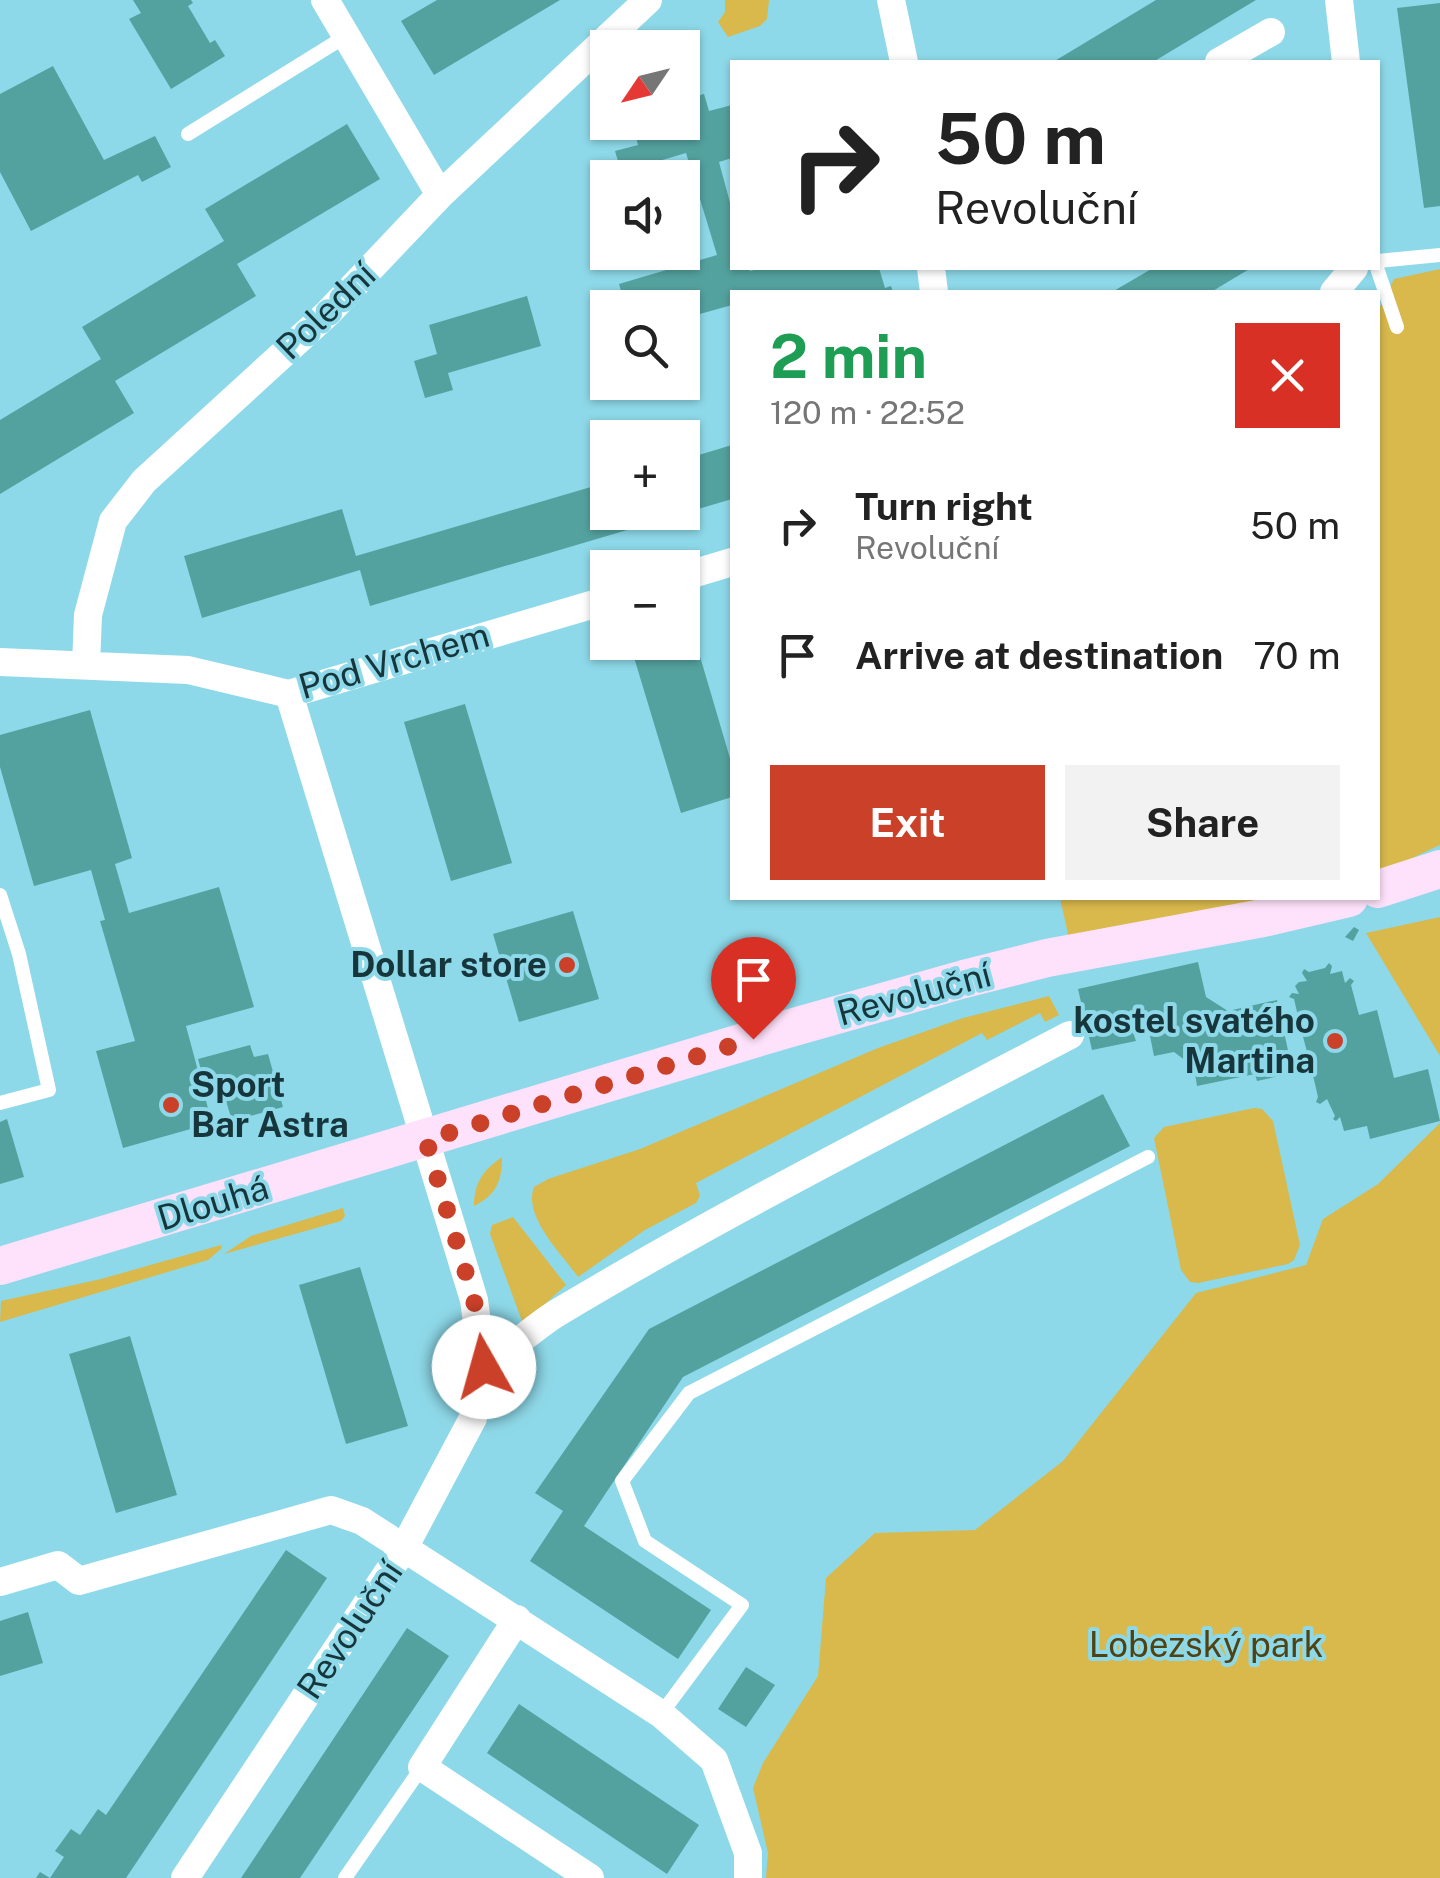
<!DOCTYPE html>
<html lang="en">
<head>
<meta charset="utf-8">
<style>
  body { margin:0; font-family:"Public Sans",sans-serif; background:#f2f2f2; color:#222; height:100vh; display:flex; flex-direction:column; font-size:38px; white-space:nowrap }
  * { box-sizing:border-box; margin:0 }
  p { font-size:32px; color:#767676 }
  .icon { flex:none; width:55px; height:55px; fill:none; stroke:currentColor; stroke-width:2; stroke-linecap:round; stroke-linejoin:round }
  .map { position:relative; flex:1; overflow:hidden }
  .panel { position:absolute; left:730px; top:290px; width:650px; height:610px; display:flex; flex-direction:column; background:#fff; border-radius:0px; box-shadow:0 2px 8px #0004 }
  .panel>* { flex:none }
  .hud { position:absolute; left:730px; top:60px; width:650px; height:210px; border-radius:0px; box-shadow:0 2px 8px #0004; background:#fff; color:#222; overflow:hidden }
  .needle { width:65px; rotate:235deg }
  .buttons { position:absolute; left:590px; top:30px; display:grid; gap:20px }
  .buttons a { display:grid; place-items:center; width:110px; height:110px; border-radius:0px; background:#fff; box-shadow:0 2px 8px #0004; font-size:50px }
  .pin { position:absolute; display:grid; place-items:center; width:85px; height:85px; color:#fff; margin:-102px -42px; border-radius:50% 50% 50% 0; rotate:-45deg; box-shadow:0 0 10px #0007 }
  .pin .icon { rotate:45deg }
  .me { position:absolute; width:110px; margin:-55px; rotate:353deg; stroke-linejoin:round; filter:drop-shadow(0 0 8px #0008) }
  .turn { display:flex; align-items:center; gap:35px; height:210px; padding:0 40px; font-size:45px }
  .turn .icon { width:130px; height:130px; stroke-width:2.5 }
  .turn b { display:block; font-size:70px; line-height:85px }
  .round { display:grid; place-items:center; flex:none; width:105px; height:105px; border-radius:0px; background:#f2f2f2 }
  .head { display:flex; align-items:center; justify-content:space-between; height:170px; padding:0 40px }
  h1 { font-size:60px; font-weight:700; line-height:75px; color:#1e9e55 }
  .primary-button { display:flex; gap:20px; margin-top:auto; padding:20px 40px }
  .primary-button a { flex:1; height:115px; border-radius:0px; background:#cb4028; color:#fff; font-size:40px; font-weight:700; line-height:115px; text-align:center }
  .primary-button a+a { background:#f2f2f2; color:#222 }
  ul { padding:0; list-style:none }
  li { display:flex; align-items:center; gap:30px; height:130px; padding:0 40px }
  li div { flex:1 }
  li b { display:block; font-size:38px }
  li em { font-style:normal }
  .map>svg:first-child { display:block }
</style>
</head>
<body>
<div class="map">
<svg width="1440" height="1878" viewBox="0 0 1440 1878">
  <rect width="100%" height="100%" fill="#8ed9e9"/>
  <path fill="#d9b84c" d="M725 0H769L767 19 760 26 728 37 718 22 725 12Z
    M1440 269V845L1378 874V311L1394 279Z
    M1060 898H1279L1070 943Z
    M1440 917V1056L1366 933Z
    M1049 996 1059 1015 1045 1022 1040 1013 987 1040 982 1033 696 1183 700 1196 696 1203 645 1230 578 1277C561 1253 523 1217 534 1187L548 1179 640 1149 878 1048 963 1018Z
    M1254 1108 1262 1109 1273 1121 1300 1245 1294 1260 1288 1264 1198 1283 1190 1282 1181 1270 1154 1138 1164 1127Z
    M1440 1123V1878H766L768 1853 753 1788 763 1763 818 1676 826 1578 875 1533 975 1530 1063 1461 1196 1293 1306 1265 1323 1219 1378 1184Z
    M502 1157C502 1182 496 1195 474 1206 474 1183 483 1170 502 1157Z
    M343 1208 345 1216 341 1221 224 1254 251 1236Z
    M513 1217 566 1285 523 1324 490 1234 492 1225Z
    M221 1245 222 1248 208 1260 0 1322 1 1301 101 1279Z"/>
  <path fill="#54a29f" d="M133 0H191L193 3 188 6 210 43 215 40 225 56 171 89 129 19 141 13Z
    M437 0H560L434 75 401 21Z
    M1156 0H1256L1153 62H1053Z
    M1440 3V206L1424 208 1397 8Z
    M53 66 104 160 155 136 171 167 142 182 138 175 31 231 0 172V94Z
    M704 94 709 111 732 105V158L719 162 732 210V268H749L750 271 763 268H879L885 288 891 286 893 292H732V305L682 319V308H626L619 284 717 255 686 153 649 164 653 178H623L615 151 638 145 632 122H682V100Z
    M347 124 380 179 237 264 256 296 115 381 134 413 0 494V420L101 359 82 327 224 241 205 209Z
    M1153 268H1251L1211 292H1112Z
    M527 296 541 346 448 373 453 390 425 398 414 361 437 354 429 325Z
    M732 445V499L370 606 360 570 202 618 184 556 342 509 356 556 608 482V512H682V460Z
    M694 636 732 765V797L681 813 633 654 682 642V639Z
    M465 704 512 863 451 881 404 722Z
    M90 710 132 858 115 864 129 913 219 887 254 1007 186 1026 212 1123 123 1148 96 1051 135 1041 100 921 105 920 91 870 34 886 0 767V735Z
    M573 911 599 999 519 1022 493 934Z
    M1354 927 1359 930 1353 941 1345 937Z
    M1198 962 1206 997 1228 1011 1277 1000 1293 1073 1257 1081 1255 1074 1197 1086 1194 1067 1174 1052 1154 1056 1149 1031 1134 1035 1136 1041 1092 1050 1078 989Z
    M1329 963 1332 966 1330 974 1342 971 1345 983 1350 978 1354 981 1351 985 1359 1015 1377 1010 1394 1078 1428 1069 1440 1121 1370 1139 1367 1126 1344 1131 1340 1117 1336 1121 1333 1119 1335 1116 1327 1099 1320 1104 1316 1102 1318 1097 1311 1067 1306 1064 1310 1063 1302 1033 1297 1030 1301 1029 1294 999 1289 997 1292 993 1299 994 1295 986 1299 982 1307 981 1302 973 1304 969 1309 972 1325 968Z
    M250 1045 254 1057 268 1054 283 1107 232 1121 221 1084 206 1088 198 1059Z
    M1103 1094 1130 1146 683 1377 584 1526 711 1610 678 1659 530 1561 563 1511 535 1493 649 1329Z
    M7 1119 24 1177 0 1184V1122Z
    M360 1267 408 1426 346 1444 299 1285Z
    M130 1336 177 1495 116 1513 69 1354Z
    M286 1550 327 1578 126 1878H36L40 1872 50 1878 64 1857 55 1851 71 1829 80 1835 98 1809 106 1815Z
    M28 1612 43 1663 0 1676V1621Z
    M407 1628 449 1656 300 1878H241Z
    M746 1667 775 1685 746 1727 718 1709Z
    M519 1704 699 1825 667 1874 487 1753Z"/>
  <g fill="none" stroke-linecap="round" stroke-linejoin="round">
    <path stroke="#fff" stroke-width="14" d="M188 134 346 36
      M1378 261 1440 255
      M1377 268 1397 327
      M0 895 19 954 49 1090 0 1103
      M661 1714 742 1605 645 1541 622 1481 689 1393 1148 1157
      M345 1878 422 1767"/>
    <path stroke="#fff" stroke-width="28" d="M325 0 440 195
      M891 0 904 62
      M1339 0 1346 62
      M1219 62 1271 32
      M931 268 934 292
      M1334 292 1354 268
      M682 577 732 562
      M0 662 188 670 289 694 608 600
      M86 665 88 615 113 521 144 481 328 313 440 195 648 0
      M483 1367C510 1351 531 1329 557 1313 724 1213 898 1125 1070 1035
      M0 1582 58 1565 79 1581 331 1510 362 1521 661 1714 714 1760 748 1853V1878
      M517 1619 422 1767 590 1878
      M185 1878 404 1548 473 1418 483 1367 474 1300 289 694"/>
    <path stroke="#fee1fa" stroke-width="38" d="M1378 889 1440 869
      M0 1266 787 1029 964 979 1047 958 1263 918 1349 898"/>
  </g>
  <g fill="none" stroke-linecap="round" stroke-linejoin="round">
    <path stroke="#cb4028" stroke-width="18" stroke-dasharray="0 32.4" d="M484 1367 474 1300 426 1140 753 1039"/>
  </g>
  <g fill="#cb4028" stroke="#8ed9e9" stroke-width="4">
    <circle cx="567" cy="965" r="10"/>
    <circle cx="1335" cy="1041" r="10"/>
    <circle cx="171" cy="1105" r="10"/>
  </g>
  <g text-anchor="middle" stroke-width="8" stroke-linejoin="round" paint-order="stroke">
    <g font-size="35" fill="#17363c" stroke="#8ed9e9">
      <text transform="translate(326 311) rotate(-44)" y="12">Polední</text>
      <text transform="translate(394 661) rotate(-16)" y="12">Pod Vrchem</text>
      <text transform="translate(914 994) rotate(-15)" y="12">Revoluční</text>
      <text transform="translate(213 1203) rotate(-17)" y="12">Dlouhá</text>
      <text transform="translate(350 1630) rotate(-56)" y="12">Revoluční</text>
    </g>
    <g font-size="35" font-weight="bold" fill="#17363c" stroke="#8ed9e9" text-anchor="end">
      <text x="547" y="977">Dollar store</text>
      <text x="1315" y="1033">kostel svatého<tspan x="1315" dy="40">Martina</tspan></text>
      <text x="191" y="1097" text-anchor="start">Sport<tspan x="191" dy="40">Bar Astra</tspan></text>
    </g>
    <g font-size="35" fill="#504211" stroke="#8ed9e9">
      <text x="1206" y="1657">Lobezský park</text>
    </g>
  </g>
</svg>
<div class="buttons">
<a><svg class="needle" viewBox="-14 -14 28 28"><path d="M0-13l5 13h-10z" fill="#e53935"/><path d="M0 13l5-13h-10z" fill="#767676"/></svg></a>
<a><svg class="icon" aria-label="sound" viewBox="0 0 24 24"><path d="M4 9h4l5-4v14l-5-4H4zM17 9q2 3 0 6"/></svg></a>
<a><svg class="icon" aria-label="search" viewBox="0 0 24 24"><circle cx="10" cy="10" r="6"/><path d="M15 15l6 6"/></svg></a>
<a>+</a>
<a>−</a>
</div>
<div class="pin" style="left:753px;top:1039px;background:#d93025"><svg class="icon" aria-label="arrive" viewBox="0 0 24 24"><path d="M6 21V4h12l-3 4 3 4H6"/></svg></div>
<svg class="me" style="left:484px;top:1367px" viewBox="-20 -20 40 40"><circle r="19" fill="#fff"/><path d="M0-13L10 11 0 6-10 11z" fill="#cb4028"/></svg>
<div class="hud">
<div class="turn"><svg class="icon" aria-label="right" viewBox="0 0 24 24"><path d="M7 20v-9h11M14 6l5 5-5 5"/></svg><div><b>50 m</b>Revoluční</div></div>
</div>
<section class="panel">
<div class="head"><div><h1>2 min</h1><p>120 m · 22:52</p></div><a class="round" style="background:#d93025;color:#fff"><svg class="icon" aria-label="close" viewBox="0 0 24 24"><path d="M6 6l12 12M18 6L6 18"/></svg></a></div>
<ul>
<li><svg class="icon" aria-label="right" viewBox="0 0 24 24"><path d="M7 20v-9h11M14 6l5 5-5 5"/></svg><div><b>Turn right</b><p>Revoluční</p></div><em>50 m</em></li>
<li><svg class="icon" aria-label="arrive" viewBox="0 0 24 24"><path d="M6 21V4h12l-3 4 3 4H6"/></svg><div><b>Arrive at destination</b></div><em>70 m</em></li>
</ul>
<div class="primary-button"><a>Exit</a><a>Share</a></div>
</section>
</div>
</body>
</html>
